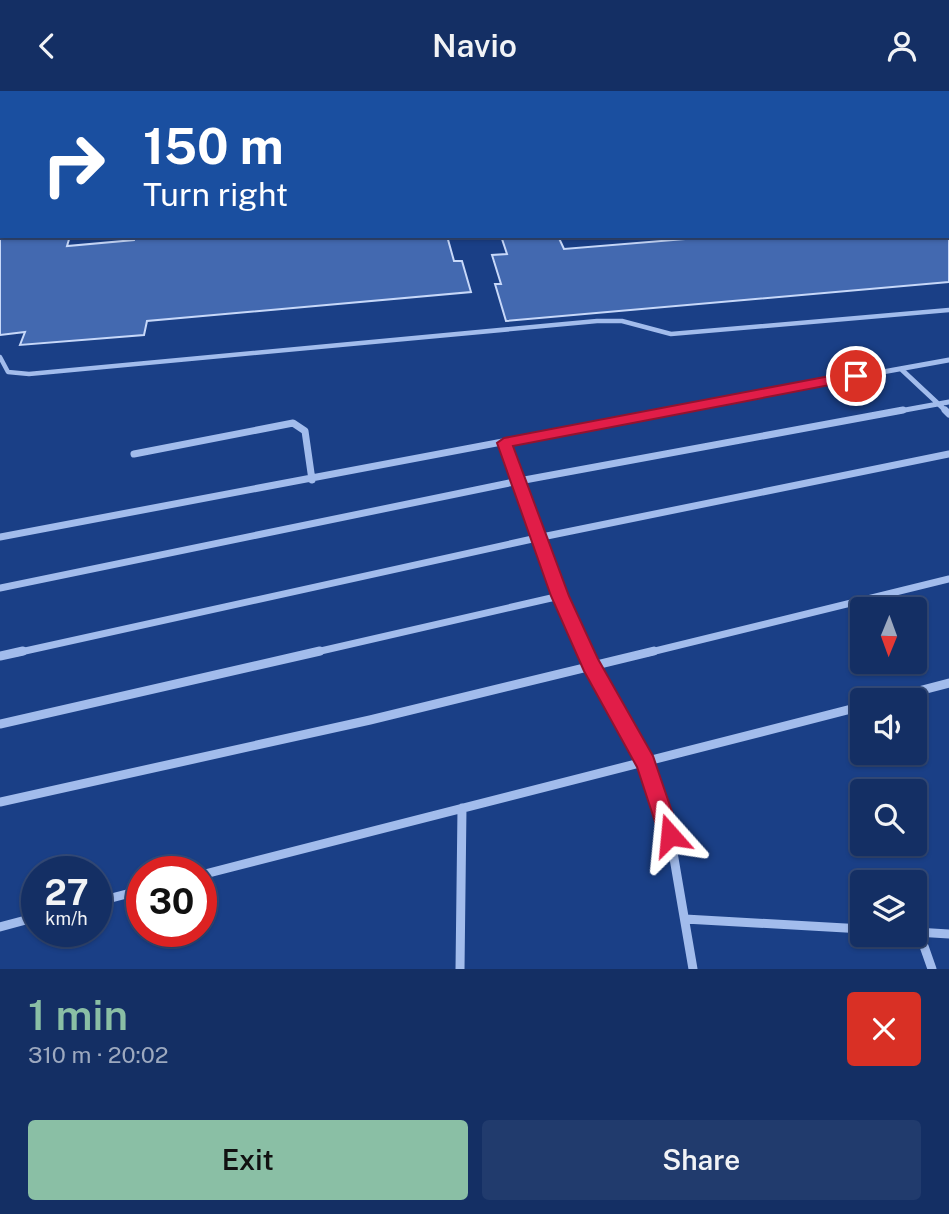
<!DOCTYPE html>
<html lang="en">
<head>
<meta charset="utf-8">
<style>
  body { margin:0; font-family:"Public Sans",sans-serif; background:#213b6d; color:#f1f3f6; height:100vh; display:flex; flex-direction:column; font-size:26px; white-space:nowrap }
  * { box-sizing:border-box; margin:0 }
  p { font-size:23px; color:#9da9bf }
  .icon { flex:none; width:38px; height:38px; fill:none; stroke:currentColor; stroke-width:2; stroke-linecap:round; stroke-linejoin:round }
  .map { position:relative; height:878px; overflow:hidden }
  .sheet { display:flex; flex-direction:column; background:#142f64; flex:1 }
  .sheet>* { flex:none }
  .top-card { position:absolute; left:0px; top:0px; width:950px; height:147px; box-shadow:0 2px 5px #0004,0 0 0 2px #334a78; background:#1a4fa0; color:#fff; overflow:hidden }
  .needle { width:46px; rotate:181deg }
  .fabs { position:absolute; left:850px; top:506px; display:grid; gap:14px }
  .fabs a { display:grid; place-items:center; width:77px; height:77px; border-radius:7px; background:#142f64; box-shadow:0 2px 5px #0004,0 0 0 2px #334a78; font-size:35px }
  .speed { position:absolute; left:21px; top:765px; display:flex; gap:14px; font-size:35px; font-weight:700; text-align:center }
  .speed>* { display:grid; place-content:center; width:91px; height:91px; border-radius:50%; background:#142f64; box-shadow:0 2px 5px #0004,0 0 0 2px #334a78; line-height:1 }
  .speed small { font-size:18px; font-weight:400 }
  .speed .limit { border:10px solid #d22; background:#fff; color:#111 }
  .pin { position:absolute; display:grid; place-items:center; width:60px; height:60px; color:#fff; margin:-30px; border:4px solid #fff; border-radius:50%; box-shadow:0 2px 7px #0007 }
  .me { position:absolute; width:77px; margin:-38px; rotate:342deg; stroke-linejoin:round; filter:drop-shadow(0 0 5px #0008) }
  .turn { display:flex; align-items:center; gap:24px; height:147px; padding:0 28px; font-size:32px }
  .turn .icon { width:91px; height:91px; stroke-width:2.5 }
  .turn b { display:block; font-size:49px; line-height:60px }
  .round { display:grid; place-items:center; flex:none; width:74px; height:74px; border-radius:7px; background:#213b6d }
  .headline { display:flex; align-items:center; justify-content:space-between; height:119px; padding:0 28px }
  h1 { font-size:42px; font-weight:600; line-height:52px; color:#8abfa5 }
  .action { display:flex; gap:14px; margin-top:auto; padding:14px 28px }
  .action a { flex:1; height:80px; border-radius:7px; background:#8abfa5; color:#111; font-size:28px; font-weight:600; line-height:80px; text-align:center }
  .action a+a { background:#213b6d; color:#f1f3f6 }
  header { display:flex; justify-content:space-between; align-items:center; height:91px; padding:0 28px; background:#142f64; font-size:32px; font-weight:600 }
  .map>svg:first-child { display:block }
</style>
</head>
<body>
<header><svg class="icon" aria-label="back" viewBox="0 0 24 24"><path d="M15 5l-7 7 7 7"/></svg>Navio<svg class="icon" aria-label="person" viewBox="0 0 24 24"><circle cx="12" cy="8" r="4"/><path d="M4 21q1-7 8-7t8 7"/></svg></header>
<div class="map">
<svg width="949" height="878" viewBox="0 0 949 878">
  <rect width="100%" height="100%" fill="#1a3f86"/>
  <path fill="#4369b0" stroke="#c7d8f9" stroke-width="2" d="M0 145H70L67 155 134 149 135 145H447L454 170H462L471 201 147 230 144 244 20 254 25 241 0 244Z
    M501 145H558L564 158 722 145H949V191L506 230 495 193H501L492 164 507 163Z"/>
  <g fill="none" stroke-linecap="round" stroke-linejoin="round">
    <path stroke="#a2bcec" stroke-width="2.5" d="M923 0 925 2
      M0 126 2 124"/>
    <path stroke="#a2bcec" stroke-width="4.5" d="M0 266 8 281 29 283 597 230H622L671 243 949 219"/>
    <path stroke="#a2bcec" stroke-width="4.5" d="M43 0 46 2
      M88 2 90 0"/>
    <path stroke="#a2bcec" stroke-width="5" d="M901 278 947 321
      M662 321 949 269
      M894 321 949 311"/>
    <path stroke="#a2bcec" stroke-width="7" d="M945 319 949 323
      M504 352 560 505 585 562
      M134 363 293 332 305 340 312 389
      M0 446 671 319
      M0 497 519 390 903 319
      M16 562 537 447 949 363
      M312 562 560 505
      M647 562 949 488"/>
    <path stroke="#a2bcec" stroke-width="9" d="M585 560 646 672 670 744 693 878
      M0 565 23 560
      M884 609 949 592
      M0 633 320 560
      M0 711 370 629 654 560
      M201 784 863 615
      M96 811 142 799
      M685 828 863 838
      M0 836 37 826
      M916 841 949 843
      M919 841 932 878
      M460 878 462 717"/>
  </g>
  <path fill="#e11d48" stroke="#92132f" stroke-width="2" d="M856 280 861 282V288L513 355 569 505 598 568 653 665 680 744 677 752 670 755 662 752 637 676 584 580 551 505 497 352 504 347Z"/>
</svg>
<div class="fabs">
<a><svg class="needle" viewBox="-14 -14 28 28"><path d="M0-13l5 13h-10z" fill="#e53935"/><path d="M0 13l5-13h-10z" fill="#9da9bf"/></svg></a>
<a><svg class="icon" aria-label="sound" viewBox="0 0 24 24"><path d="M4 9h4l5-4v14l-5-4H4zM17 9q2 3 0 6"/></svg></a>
<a><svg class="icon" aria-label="search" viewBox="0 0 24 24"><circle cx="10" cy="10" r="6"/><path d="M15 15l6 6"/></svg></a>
<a><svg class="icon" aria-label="layers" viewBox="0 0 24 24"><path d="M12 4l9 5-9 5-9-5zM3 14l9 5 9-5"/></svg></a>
</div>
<div class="speed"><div>27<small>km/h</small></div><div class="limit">30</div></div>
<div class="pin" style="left:856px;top:285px;background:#d93025"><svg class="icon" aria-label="arrive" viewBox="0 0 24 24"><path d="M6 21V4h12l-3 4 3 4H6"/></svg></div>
<svg class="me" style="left:670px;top:744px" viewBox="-20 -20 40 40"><path d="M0-17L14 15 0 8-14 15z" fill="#e11d48" stroke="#fff" stroke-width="4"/></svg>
<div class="top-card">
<div class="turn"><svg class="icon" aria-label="right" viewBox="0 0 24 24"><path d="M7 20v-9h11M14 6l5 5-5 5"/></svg><div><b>150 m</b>Turn right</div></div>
</div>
</div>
<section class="sheet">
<div class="headline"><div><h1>1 min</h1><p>310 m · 20:02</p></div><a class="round" style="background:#d93025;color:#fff"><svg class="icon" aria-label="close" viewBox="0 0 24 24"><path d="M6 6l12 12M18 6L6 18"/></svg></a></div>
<div class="action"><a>Exit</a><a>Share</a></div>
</section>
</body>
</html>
